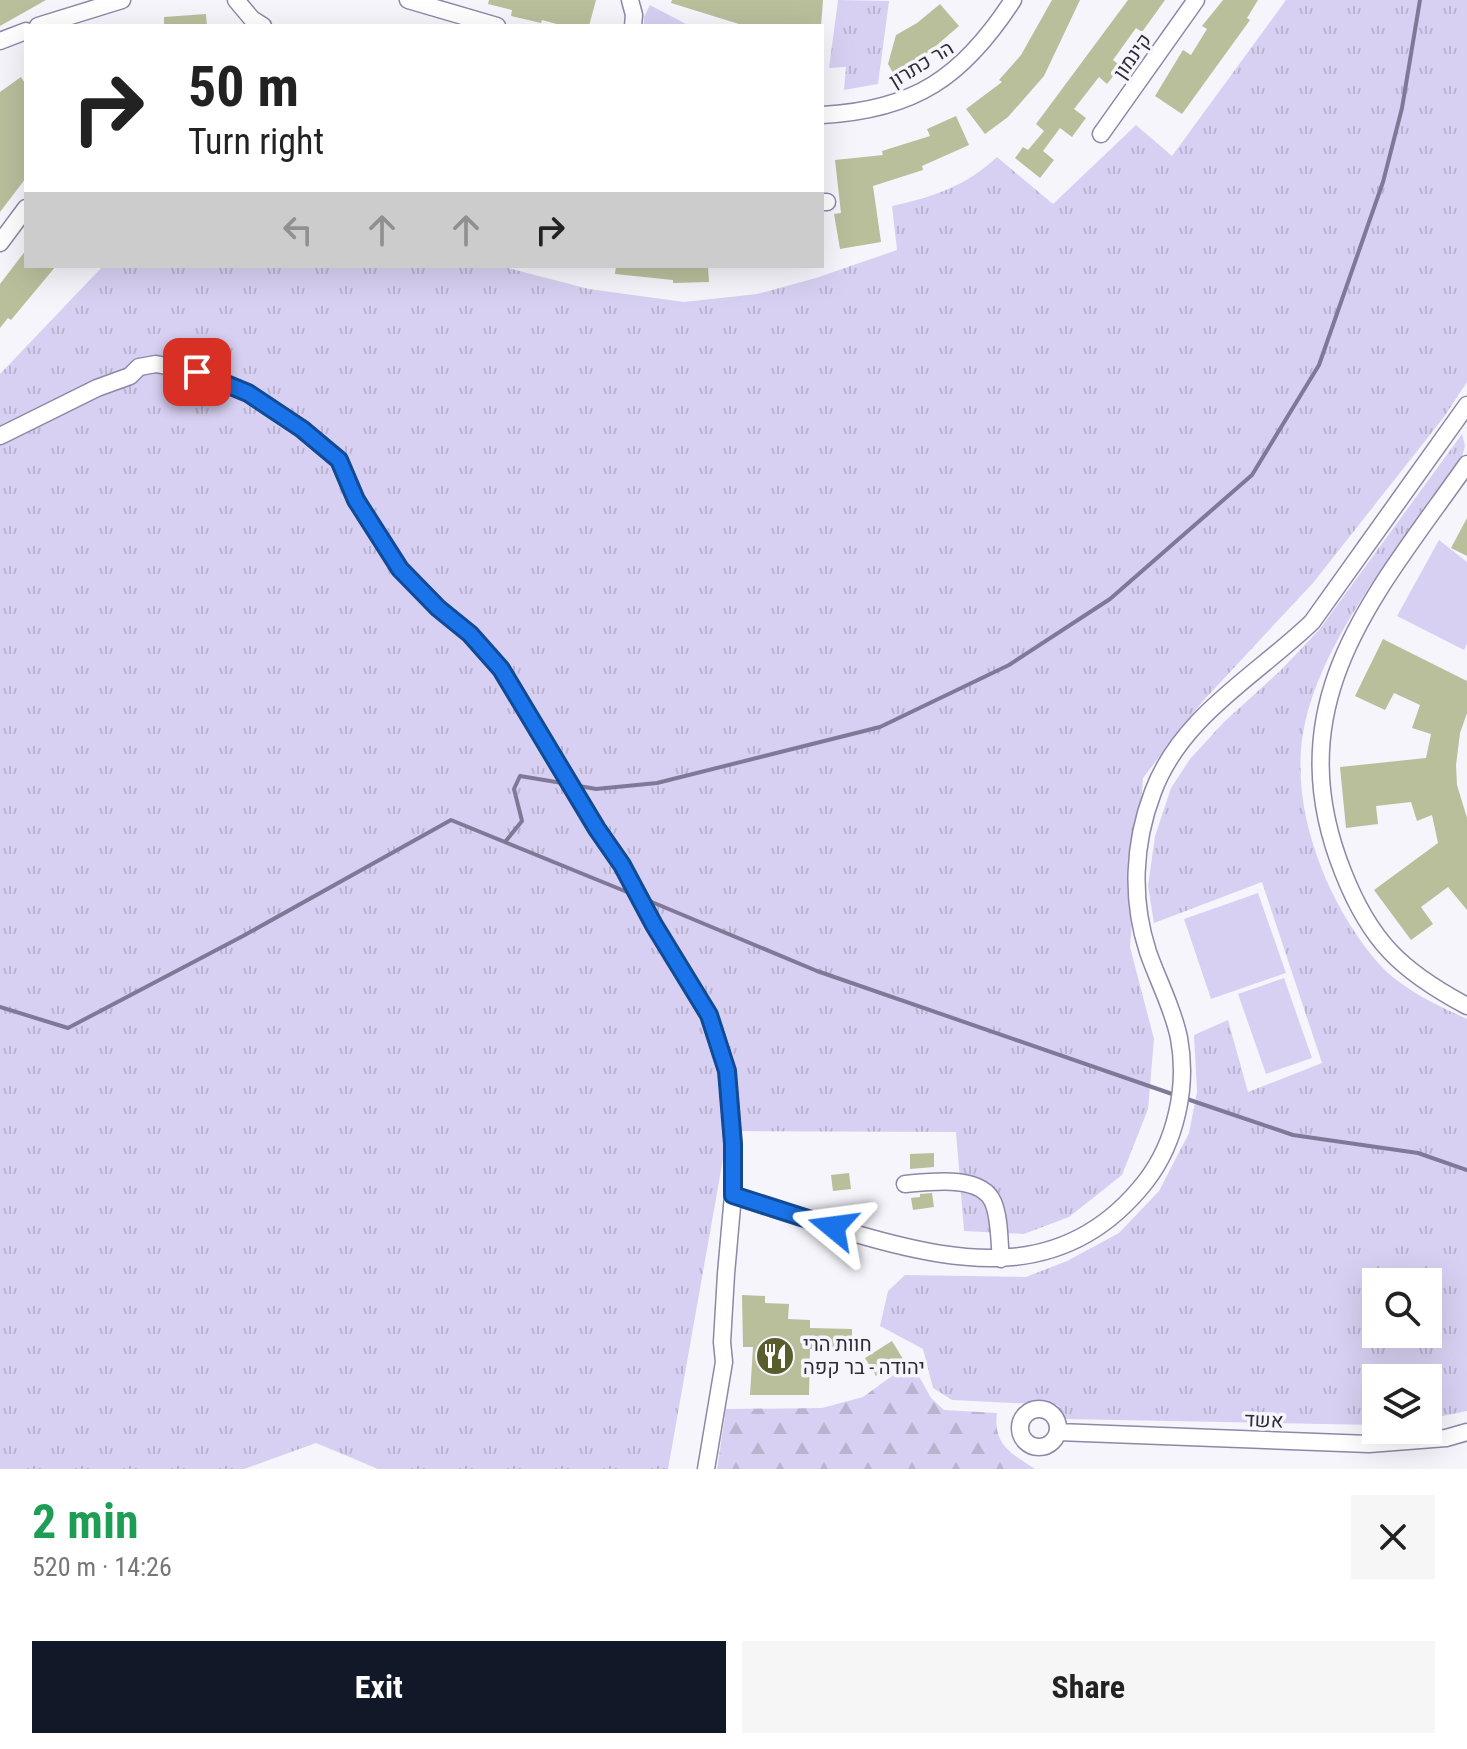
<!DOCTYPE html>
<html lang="en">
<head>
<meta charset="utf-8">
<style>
  body { margin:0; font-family:"Roboto Condensed",Heebo,sans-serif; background:#f6f6f6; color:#222; height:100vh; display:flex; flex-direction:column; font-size:30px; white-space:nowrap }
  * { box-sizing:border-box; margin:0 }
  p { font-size:26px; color:#767676 }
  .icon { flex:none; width:44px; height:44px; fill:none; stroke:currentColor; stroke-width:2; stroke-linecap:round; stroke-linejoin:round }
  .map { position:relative; height:1469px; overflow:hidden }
  .sheet { display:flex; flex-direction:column; background:#fff; flex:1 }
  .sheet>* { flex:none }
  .top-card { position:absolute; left:24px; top:24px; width:800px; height:244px; border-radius:0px; box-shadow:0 8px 32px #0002; background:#fff; color:#222; overflow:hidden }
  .tools { position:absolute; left:1362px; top:1268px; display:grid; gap:16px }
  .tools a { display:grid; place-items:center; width:80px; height:80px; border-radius:0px; background:#fff; box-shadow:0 8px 32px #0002; font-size:40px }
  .pin { position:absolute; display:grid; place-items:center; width:68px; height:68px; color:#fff; margin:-34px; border-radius:16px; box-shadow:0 4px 12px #0006 }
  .me { position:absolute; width:88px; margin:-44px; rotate:286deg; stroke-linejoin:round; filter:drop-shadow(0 0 6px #0008) }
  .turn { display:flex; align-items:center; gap:28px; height:168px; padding:0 32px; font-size:36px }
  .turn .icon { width:104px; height:104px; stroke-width:2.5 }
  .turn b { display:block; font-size:56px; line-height:68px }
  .lanes { display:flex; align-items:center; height:76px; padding:0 32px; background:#0003; justify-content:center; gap:40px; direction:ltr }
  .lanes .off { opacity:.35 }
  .round { display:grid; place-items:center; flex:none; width:84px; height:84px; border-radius:0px; background:#f6f6f6 }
  .headline { display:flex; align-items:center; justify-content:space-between; height:136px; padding:0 32px }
  h1 { font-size:48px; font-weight:700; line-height:60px; color:#1e9e55 }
  .cta { display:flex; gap:16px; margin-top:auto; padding:16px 32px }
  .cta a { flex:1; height:92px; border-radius:0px; background:#111827; color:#fff; font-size:32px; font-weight:700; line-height:92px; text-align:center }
  .cta a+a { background:#f6f6f6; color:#222 }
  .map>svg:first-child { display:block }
</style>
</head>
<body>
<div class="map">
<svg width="1467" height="1469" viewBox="0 0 1467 1469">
  <defs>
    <pattern id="grass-tufts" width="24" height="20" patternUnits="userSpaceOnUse" patternTransform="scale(2)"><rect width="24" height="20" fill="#d8d0f2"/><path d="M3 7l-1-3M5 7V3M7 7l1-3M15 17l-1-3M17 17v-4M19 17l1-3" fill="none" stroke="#bab3d0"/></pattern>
    <pattern id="forest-firs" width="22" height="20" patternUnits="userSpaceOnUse" patternTransform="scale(2)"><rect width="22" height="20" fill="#d8d0f2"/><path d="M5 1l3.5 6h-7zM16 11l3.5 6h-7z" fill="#bab3d0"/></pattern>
  </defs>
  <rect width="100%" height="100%" fill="#f6f5fc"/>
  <path fill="url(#grass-tufts)" fill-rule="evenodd" d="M838 0 889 1 878 84 844 90 846 67 829 68Z
    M1286 0H1467V382L1444 417 1313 583 1202 702 1143 778 1130 947 1154 1039 1148 1109 1122 1175 1069 1217 1024 1234 964 1231 956 1132 728 1131 668 1469H378L316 1443 244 1469H0V374L103 266H500L589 289 684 302 757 294 816 278 897 250 892 206C933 197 966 186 997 157L1053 204 1136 125 1172 156Z
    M650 5 686 24 685 26H644V17Z
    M1462 434 1465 446 1462 457C1409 533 1325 632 1305 723 1294 773 1304 825 1323 872 1336 905 1368 960 1398 981 1418 997 1444 1008 1467 1019V1411L1428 1419V1378H1376V1425L1066 1419 1057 1405 952 1400 933 1388 923 1349 880 1326 888 1291 905 1275 1026 1277 1067 1261 1119 1233 1159 1191 1189 1133 1197 1092 1194 1035 1228 1020 1248 1092 1322 1063 1262 882 1154 923 1148 886 1155 836 1171 788 1190 759 1224 722 1281 670 1319 630ZM1376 1282H1428V1334H1376Z"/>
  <path fill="url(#forest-firs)" d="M911 1362 931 1398 944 1410 997 1413C993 1445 1011 1453 1035 1469H717L726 1409 822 1408 863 1397Z"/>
  <path fill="#d8d0f2" d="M1439 540 1467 562V644L1464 650 1397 616Z
    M1258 893 1286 973 1211 999 1184 919Z
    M1284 978 1312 1058 1266 1074 1238 994Z"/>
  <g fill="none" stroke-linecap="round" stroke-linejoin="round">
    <path stroke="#7f7897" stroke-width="4" d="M579 786 596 789 657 783 880 727 1009 665 1110 599 1252 475 1319 365 1383 182 1402 108 1420 0
      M505 842 522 821 514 789 520 776 562 783
      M647 900 817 971 1175 1095
      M0 1007 68 1028 243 936 451 820 632 894
      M1184 1098 1293 1135 1418 1153 1467 1170"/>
  </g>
  <path fill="#b9be9b" d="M0 0H46L0 26Z
    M489 0H596L589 26H564L542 20 541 23 511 16 512 10 488 4Z
    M672 0H823L821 26 739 24 671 3Z
    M1052 0H1080L1044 76 1008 117 985 134 966 109 1002 82 999 80 1021 55Z
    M1128 0H1165L1142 32 1136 28 1113 60 1121 66 1107 84 1099 77 1074 109 1086 118 1072 137 1060 128 1043 151 1054 160 1040 178 1015 158 1023 147 1028 150 1044 131 1036 124Z
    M1223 0H1258L1247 18 1250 20 1182 114 1155 96 1183 50 1191 55 1207 29 1202 26Z
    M940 4 959 26 923 57 926 61 896 78 888 64 896 35 917 23Z
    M206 14 207 26H164V17Z
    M21 77 26 85V178L0 212V92Z
    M956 116 969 145 922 166 923 170 873 186 881 242 840 249 834 214 841 213 835 160 883 155 882 151 930 136 927 129Z
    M26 250V266H56L11 320 8 318 0 328V284Z
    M616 266H708L709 282 673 283V280L615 274Z
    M1467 518V556L1451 548Z
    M1383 639 1467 681V713L1460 733 1456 765 1457 785 1467 818V910L1448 887 1421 907 1433 924 1411 940 1374 890 1438 843 1432 815 1417 821 1411 802 1376 806 1378 824 1346 828 1340 767 1426 758 1431 734 1412 728 1420 705 1394 693 1385 710 1355 696Z
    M934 1153V1167L910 1169V1154Z
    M849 1173 851 1189 833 1191 831 1175Z
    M932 1193 934 1207 913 1210 911 1198 920 1197V1194Z
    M742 1295 765 1296V1303L789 1304 788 1319 810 1320V1328L852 1329V1350L810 1349 809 1395H750L753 1347H743Z
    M892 1341 903 1359 876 1376 865 1358Z"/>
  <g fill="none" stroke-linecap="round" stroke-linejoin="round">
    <defs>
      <path id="minor" d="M236 0 252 19 263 26
        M408 0 497 26
        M630 0 634 15 633 26
        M38 26 122 0
        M0 41 26 31
        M822 115C915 110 963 77 1013 0
        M1101 134 1196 0
        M822 202H827
        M0 243 26 208
        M0 436 97 388 130 376 139 367 156 364 197 372 248 393 302 429 339 460 356 500 400 569 438 608 470 634 501 669 597 829 622 865 654 925 709 1015 727 1071 733 1144V1195L726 1274 722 1342 724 1362 706 1469
        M1467 464C1375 595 1275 701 1343 872 1370 941 1401 971 1467 1006
        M905 1184C929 1182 981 1174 993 1202 1000 1218 999 1242 1001 1259
        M733 1195C775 1210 817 1223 860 1235 968 1266 1069 1280 1146 1181 1176 1142 1188 1086 1179 1038 1173 1008 1158 981 1148 952 1131 900 1133 844 1153 792 1181 716 1256 676 1312 622L1467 405
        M1020 1428a19 19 0 1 1 38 0a19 19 0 1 1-38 0Z
        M1058 1432 1369 1444 1446 1438 1467 1432"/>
    </defs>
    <use href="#minor" stroke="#8e87a6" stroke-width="19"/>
    <use href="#minor" stroke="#fff" stroke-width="16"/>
  </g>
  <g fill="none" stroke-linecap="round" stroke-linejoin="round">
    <defs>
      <path id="route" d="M197 372 248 393 302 429 339 460 356 500 400 569 438 608 470 634 501 669 597 829 622 865 654 925 709 1015 727 1071 733 1144V1195L833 1227"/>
    </defs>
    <use href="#route" stroke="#114b97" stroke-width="20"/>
    <use href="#route" stroke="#1a73e8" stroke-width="14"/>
  </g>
  <defs>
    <symbol id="restaurant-disc" viewBox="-11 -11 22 22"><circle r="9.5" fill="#595d2b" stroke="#f6f5fc"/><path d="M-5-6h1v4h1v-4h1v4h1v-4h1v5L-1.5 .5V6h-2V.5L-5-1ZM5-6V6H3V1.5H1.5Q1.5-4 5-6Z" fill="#fff"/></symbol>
  </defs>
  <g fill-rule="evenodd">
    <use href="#restaurant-disc" x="753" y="1334" width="44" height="44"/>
  </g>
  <g text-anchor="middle" stroke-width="7" stroke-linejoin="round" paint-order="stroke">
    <g font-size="20" fill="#2e2b38" stroke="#f6f5fc">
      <text transform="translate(1132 56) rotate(-55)" y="7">קינמון</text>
      <text transform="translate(921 64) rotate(-31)" y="7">הר כתרון</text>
      <text transform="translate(1264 1420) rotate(2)" y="7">אשד</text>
    </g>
    <g font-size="20" fill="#2e2b38" stroke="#f6f5fc" text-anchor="start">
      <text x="803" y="1351">חוות הרי<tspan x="803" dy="23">יהודה - בר קפה</tspan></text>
    </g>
  </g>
</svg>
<div class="tools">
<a><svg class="icon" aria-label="search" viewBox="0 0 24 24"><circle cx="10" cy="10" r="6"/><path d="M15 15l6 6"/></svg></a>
<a><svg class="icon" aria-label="layers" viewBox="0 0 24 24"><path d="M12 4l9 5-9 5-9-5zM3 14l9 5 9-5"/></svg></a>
</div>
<div class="pin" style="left:197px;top:372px;background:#d93025"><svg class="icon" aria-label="arrive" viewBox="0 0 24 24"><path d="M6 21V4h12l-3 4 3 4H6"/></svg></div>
<svg class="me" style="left:833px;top:1227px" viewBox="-20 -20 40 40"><path d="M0-17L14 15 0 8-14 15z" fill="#1a73e8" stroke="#fff" stroke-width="4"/></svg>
<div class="top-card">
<div class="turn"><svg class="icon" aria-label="right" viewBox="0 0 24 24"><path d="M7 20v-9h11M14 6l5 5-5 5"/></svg><div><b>50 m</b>Turn right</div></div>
<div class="lanes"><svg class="icon off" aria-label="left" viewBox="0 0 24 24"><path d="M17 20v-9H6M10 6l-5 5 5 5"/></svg><svg class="icon off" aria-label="ahead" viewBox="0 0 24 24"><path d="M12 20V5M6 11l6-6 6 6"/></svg><svg class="icon off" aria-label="ahead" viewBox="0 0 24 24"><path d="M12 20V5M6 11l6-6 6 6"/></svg><svg class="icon" aria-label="right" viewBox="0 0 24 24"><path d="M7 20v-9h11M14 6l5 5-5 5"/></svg></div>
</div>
</div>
<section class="sheet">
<div class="headline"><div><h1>2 min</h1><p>520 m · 14:26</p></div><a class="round"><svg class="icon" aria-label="close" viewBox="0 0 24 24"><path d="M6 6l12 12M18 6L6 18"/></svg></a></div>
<div class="cta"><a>Exit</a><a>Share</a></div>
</section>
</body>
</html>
